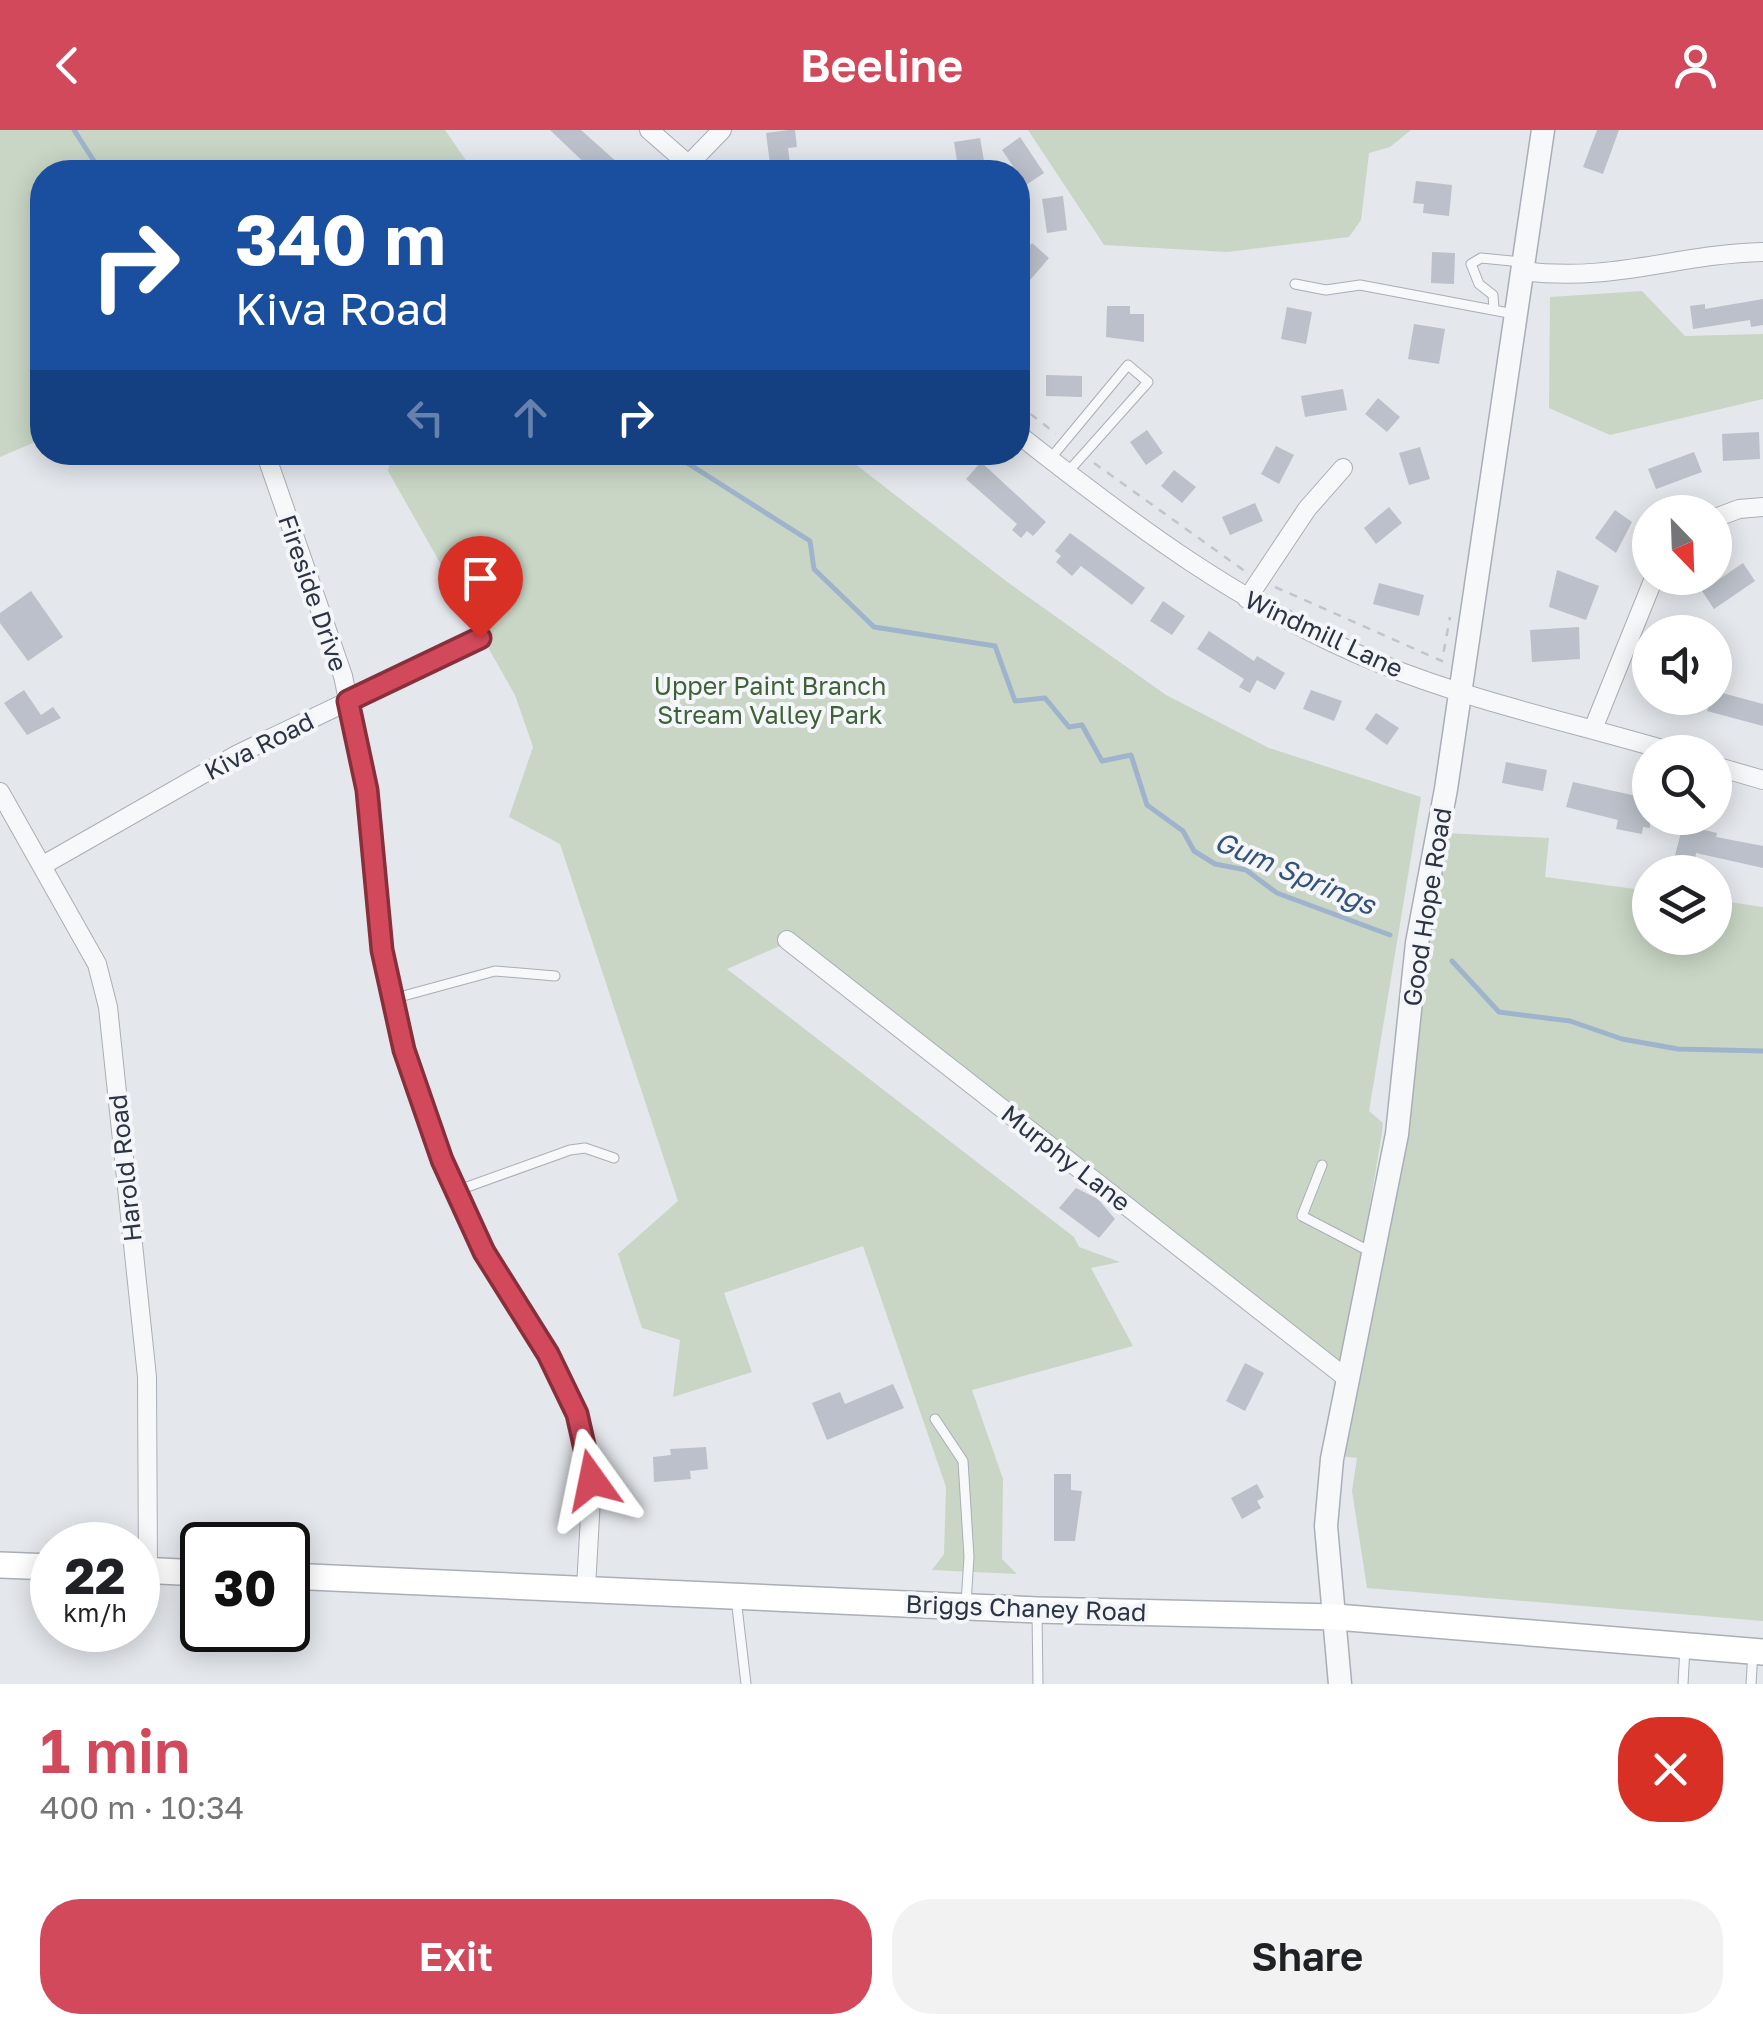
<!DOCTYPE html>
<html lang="en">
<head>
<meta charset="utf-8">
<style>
  body { margin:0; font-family:"Golos Text",sans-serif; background:#f2f2f2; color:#202124; height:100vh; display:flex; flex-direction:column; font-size:38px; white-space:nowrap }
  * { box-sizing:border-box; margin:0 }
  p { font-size:32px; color:#757577 }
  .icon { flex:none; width:55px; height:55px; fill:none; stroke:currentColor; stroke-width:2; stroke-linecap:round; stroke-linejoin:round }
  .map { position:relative; height:1554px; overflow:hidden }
  .drawer { display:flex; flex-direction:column; background:#fff; flex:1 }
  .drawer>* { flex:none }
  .guide { position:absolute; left:30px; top:30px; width:1000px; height:305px; border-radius:40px; box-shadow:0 5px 25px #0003; background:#1a4fa0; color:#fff; overflow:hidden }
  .needle { width:65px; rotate:157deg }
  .tools { position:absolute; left:1632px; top:365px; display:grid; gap:20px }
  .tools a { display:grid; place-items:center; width:100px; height:100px; border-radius:50%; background:#fff; box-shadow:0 5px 25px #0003; font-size:50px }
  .speed { position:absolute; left:30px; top:1392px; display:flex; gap:20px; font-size:50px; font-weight:700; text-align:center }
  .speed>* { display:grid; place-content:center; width:130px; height:130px; border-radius:50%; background:#fff; box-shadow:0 5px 25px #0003; line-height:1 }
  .speed small { font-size:25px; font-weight:400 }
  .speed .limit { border:5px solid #111; border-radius:15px; background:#fff; color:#111 }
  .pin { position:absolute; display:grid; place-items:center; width:85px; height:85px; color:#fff; margin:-102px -42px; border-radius:50% 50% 50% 0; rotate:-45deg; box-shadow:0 0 10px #0007 }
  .pin .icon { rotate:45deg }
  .me { position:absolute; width:110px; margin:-55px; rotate:348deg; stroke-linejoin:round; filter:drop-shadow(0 0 8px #0008) }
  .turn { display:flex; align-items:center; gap:35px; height:210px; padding:0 40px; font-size:45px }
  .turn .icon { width:130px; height:130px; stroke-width:2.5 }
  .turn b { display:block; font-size:70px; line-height:85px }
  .lanes { display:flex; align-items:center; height:95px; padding:0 40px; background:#0003; justify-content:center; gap:50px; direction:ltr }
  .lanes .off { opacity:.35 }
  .round { display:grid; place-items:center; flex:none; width:105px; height:105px; border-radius:40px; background:#f2f2f2 }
  .summary { display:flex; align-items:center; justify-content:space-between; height:170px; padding:0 40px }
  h1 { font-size:60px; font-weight:600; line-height:75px; color:#d1495b }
  .button { display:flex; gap:20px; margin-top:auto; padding:20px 40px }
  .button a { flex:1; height:115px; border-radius:40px; background:#d1495b; color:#fff; font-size:40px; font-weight:600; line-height:115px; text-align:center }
  .button a+a { background:#f2f2f2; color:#202124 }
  header { display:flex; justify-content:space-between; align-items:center; height:130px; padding:0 40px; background:#d1495b; color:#fff; font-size:45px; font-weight:600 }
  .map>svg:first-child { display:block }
</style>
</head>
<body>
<header><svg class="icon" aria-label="back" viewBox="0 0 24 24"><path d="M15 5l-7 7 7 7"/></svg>Beeline<svg class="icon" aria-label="person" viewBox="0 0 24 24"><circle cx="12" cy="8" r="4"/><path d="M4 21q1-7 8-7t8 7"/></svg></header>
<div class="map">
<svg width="1763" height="1554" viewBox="0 0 1763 1554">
  <rect width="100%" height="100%" fill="#e4e7ec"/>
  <path fill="#c9d6c5" d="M0 0H445L467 32 481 42H42V309L0 327Z
    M1028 0H1411L1390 17 1369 23 1361 90 1349 107 1227 122 1104 115Z
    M1642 161 1685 206 1763 204V269L1610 305 1549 278 1550 167Z
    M392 322 841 323 1006 451 1166 565 1269 618 1421 667 1369 981 1383 993 1382 1003 1343 1235 798 808 727 839 1074 1107 1079 1117 1120 1132 1091 1138 1133 1216 972 1260 1003 1349 1002 1429 1017 1444 932 1440 944 1424 946 1357 863 1116 724 1163 752 1242 673 1267 680 1210 642 1198 618 1124 678 1071 560 714 509 687 533 617 515 565 388 341Z
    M1445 703 1549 708 1545 747 1650 761V808H1715V770L1763 777V1491L1367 1458 1352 1361 1357 1328 1339 1326Z"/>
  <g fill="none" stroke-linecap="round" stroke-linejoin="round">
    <path stroke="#9fb4cc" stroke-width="5" d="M74 0 101 42
      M670 322 810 411 814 439 874 497 995 516 1015 571 1045 568 1069 597 1082 595 1102 631 1131 625 1147 675 1183 701 1194 721 1215 734 1246 740 1277 763 1390 805
      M1452 831 1499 882 1570 891 1622 909 1678 919 1763 921"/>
  </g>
  <path fill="#bbc0ca" d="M550 0H581L628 42H594Z
    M789 0H795L797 17 788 18 791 42H771L766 3Z
    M1597 0H1619L1603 44 1583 37Z
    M1020 7 1044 43 1026 55 1002 20Z
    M980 8 984 31H957L954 12Z
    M1416 51 1452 55 1449 86 1423 83 1424 74 1413 73Z
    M1063 66 1067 100 1047 103 1042 69Z
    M1032 113 1049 128 1018 164V130Z
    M1432 122 1455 123 1454 154 1431 153Z
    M1763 169V195L1751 197 1750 190 1693 199 1690 176 1705 174V179Z
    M1107 176H1130V184H1144V212L1106 207Z
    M1287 177 1312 182 1306 214 1281 209Z
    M1414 194 1445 199 1439 234 1408 229Z
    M1046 245 1082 246V267L1046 266Z
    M1343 259 1347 280 1305 287 1301 266Z
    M1378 268 1400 287 1387 302 1365 284Z
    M1147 300 1163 323 1146 335 1130 312Z
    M1759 302 1760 329 1723 331 1722 304Z
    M1276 316 1294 325 1279 354 1261 344Z
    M1420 317 1430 349 1409 355 1399 323Z
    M1694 322 1702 342 1656 359 1648 339Z
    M981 332 1046 392 1033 406 1027 401 1021 408 1012 400 1017 394 966 349Z
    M1174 340 1196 357 1182 373 1161 356Z
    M1255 373 1263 391 1230 405 1222 387Z
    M1389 377 1402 393 1376 414 1364 398Z
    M1615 380 1632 392 1616 423 1595 408Z
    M1070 403 1145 458 1132 475 1081 436 1072 446 1056 432 1061 426 1055 421Z
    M1743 433 1755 451 1714 479 1702 461Z
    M1557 440 1599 456 1586 490 1549 477Z
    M1379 453 1424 465 1419 486 1373 474Z
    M31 461 63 507 28 531 0 493V483Z
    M1163 471 1185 486 1172 505 1150 491Z
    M1579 497 1580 529 1532 532 1530 500Z
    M1209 501 1254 531 1257 526 1285 543 1275 560 1257 550 1250 563 1239 557 1244 549 1197 519Z
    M24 560 41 585 53 577 61 588 27 605 4 573Z
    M1311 560 1342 571 1334 591 1303 579Z
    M1715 561 1763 574V596L1707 581Z
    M1376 583 1399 598 1387 615 1365 599Z
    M1506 632 1547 640 1543 661 1502 653Z
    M1573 652 1650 669V698L1643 697 1642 704 1616 699 1618 690 1566 677Z
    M1683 695 1717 703 1716 707 1763 716V738L1696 723 1694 733 1674 729Z
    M1076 1058 1098 1069 1115 1089 1099 1108 1059 1078Z
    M1245 1233 1264 1243 1245 1281 1226 1271Z
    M893 1254 904 1278 827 1310 812 1273 840 1262 845 1274Z
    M706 1317 708 1339 690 1341 691 1349 654 1352 653 1327 671 1325 670 1319Z
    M1054 1344H1071V1360L1082 1361 1075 1411H1054Z
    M1257 1354 1264 1367 1257 1371 1261 1378 1242 1389 1231 1368Z"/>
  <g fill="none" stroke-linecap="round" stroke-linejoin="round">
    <defs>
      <path id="service" d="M1295 154 1326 160 1360 155 1514 184
        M1494 179 1493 165 1479 154 1471 134 1481 128 1522 132
        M1050 329 1128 235 1148 252 1067 343
        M392 869 495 841 555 846
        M1322 1035 1302 1086 1371 1122
        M456 1061 570 1020 585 1018 614 1028
        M935 1289 963 1331 969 1427 966 1473
        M736 1468 746 1554
        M1037 1482 1038 1554
        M1683 1554 1685 1517
        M1751 1554 1753 1522"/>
      <path id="minor" d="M649 0 697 42
        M688 35 722 0
        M1521 141C1614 153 1676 124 1763 122
        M1018 304C1132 394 1245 479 1381 534 1471 571 1578 594 1672 622
        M265 322 343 546 367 660 382 820 403 920 442 1030 484 1122 548 1224 577 1284 592 1350 586 1458
        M1715 388 1739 379 1763 377
        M1247 469 1307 379 1343 338
        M1593 599 1654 448
        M1715 636 1763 650
        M0 662 97 834 108 877 147 1247 148 1441
        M45 734 238 624 480 508
        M787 810 1345 1247"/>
      <path id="tertiary" d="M1340 1554 1326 1396 1332 1329 1397 1004 1417 813 1446 659 1543 0"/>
      <path id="secondary" d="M0 1435 52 1437
        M138 1440 202 1443
        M288 1446 1037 1480 1336 1487 1763 1522"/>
    </defs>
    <use href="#service" stroke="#a9aeb7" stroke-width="11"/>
    <use href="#minor" stroke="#a9aeb7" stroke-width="20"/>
    <use href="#tertiary" stroke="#a9aeb7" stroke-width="25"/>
    <use href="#secondary" stroke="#a9aeb7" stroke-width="28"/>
    <path stroke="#c2c5cb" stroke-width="2.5" stroke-dasharray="8 8" stroke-linecap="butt" d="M717 31 730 42
      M1018 274 1056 304
      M1094 333 1246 442
      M1275 457 1442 531 1450 487"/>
    <use href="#service" stroke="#f7f8fa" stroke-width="9"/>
    <use href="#minor" stroke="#f7f8fa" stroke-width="18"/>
    <use href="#tertiary" stroke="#f7f8fa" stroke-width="22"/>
    <use href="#secondary" stroke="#fff" stroke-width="25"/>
  </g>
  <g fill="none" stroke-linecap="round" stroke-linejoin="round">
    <defs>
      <path id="route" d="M480 508 348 571 367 660 382 820 404 920 442 1030 484 1122 548 1224 577 1284 592 1350"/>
    </defs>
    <use href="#route" stroke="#882f3b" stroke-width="25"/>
    <use href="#route" stroke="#d1495b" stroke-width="18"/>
  </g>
  <g text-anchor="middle" stroke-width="8" stroke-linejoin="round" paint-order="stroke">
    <g font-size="25" fill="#2b3445" stroke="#f4f6f9">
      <text transform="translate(313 463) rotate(71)" y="9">Fireside Drive</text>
      <text transform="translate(1324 504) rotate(25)" y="9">Windmill Lane</text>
      <text transform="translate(259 616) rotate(-27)" y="9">Kiva Road</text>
      <text transform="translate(1427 777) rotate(-81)" y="9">Good Hope Road</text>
      <text transform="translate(1066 1028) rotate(38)" y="9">Murphy Lane</text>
      <text transform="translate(125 1038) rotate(-96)" y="9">Harold Road</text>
      <text transform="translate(1026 1478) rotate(2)" y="9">Briggs Chaney Road</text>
    </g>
    <g font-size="25" fill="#3f6138" stroke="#f4f6f9">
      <text x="770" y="565">Upper Paint Branch<tspan x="770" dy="29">Stream Valley Park</tspan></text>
    </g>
    <g font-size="28" font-style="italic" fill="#34527a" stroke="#f4f6f9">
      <text transform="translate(1295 743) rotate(23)" y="10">Gum Springs</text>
    </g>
  </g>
</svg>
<div class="tools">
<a><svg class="needle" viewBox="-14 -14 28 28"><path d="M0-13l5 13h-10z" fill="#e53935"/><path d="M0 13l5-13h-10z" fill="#757577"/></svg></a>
<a><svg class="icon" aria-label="sound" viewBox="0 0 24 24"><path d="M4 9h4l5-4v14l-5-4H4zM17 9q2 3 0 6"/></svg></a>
<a><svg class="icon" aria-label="search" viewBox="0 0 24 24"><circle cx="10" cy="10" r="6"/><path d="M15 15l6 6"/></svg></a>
<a><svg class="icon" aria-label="layers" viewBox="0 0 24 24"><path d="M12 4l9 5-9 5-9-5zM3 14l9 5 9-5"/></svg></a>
</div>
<div class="speed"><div>22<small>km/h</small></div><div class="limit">30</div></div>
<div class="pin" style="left:480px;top:508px;background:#d93025"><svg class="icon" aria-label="arrive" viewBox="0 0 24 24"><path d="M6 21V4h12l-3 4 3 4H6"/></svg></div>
<svg class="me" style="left:592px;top:1350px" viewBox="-20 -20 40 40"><path d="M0-17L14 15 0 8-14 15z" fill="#d1495b" stroke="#fff" stroke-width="4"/></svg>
<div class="guide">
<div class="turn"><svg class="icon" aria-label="right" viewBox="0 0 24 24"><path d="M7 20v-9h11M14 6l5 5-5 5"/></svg><div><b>340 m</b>Kiva Road</div></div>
<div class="lanes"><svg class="icon off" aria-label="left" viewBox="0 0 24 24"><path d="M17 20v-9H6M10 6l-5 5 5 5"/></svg><svg class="icon off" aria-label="ahead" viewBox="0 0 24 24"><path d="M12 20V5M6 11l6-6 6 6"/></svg><svg class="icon" aria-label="right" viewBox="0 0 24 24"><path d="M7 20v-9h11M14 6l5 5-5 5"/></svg></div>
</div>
</div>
<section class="drawer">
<div class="summary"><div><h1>1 min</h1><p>400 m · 10:34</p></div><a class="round" style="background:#d93025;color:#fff"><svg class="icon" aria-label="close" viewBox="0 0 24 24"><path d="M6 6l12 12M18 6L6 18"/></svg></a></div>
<div class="button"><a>Exit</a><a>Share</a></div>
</section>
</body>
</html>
